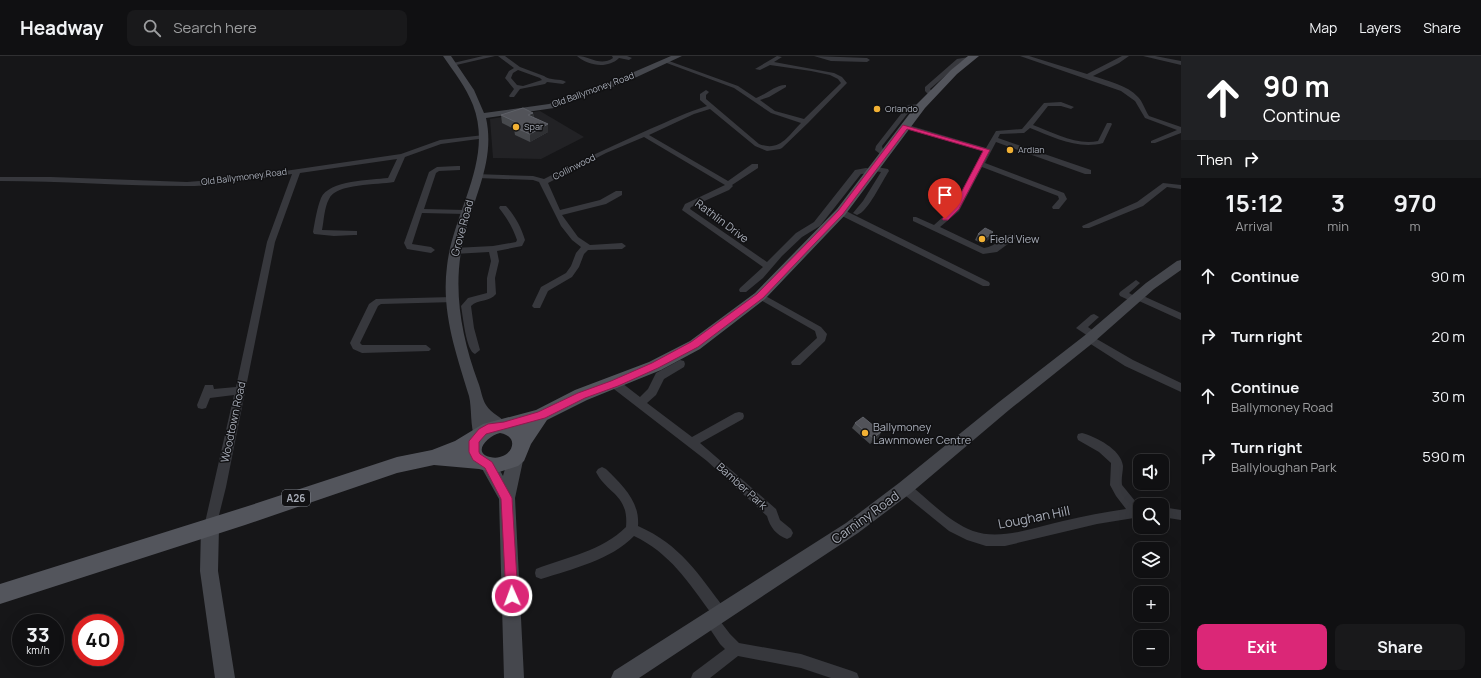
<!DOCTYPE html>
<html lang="en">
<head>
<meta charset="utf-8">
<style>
  body { margin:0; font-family:Manrope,sans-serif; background:#19191b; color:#f1f3f6; height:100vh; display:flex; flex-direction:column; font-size:15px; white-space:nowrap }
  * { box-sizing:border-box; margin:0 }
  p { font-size:13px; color:#9c9d9f }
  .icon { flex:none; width:22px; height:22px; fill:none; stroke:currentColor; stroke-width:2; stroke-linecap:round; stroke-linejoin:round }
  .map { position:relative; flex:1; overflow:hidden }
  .drawer { display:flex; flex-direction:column; background:#101012; width:300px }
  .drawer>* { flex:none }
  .top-card { background:#202124; color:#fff; overflow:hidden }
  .tools { position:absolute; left:1133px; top:398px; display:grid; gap:8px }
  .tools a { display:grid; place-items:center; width:36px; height:36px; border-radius:8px; background:#101012; box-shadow:0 4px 16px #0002,0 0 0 1px #303032; font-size:20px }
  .speed { position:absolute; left:12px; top:558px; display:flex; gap:8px; font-size:20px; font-weight:700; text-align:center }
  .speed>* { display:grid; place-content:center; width:52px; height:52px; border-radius:50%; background:#101012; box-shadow:0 4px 16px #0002,0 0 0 1px #303032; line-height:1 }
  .speed small { font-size:10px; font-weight:400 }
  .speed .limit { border:6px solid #d22; background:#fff; color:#111 }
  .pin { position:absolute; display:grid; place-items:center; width:34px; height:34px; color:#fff; margin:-41px -17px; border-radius:50% 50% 50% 0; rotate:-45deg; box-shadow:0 0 4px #0007 }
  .pin .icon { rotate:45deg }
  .me { position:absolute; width:44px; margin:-22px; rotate:358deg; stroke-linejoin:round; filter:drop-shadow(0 0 3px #0008) }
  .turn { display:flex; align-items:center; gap:14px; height:84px; padding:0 16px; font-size:18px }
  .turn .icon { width:52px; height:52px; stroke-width:2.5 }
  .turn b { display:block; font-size:28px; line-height:34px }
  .then { display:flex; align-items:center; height:38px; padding:0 16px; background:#0003; gap:8px; font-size:15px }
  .eta { display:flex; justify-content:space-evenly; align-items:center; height:68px; text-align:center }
  .eta b { font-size:24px; font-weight:700; line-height:28px }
  .primary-button { display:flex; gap:8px; margin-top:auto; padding:8px 16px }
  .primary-button a { flex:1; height:46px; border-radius:8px; background:#db2777; color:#fff; font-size:16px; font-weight:700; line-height:46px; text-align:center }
  .primary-button a+a { background:#19191b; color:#f1f3f6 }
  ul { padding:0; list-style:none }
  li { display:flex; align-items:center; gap:12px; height:60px; padding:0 16px }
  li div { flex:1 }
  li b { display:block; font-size:15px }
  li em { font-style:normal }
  header { display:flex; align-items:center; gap:24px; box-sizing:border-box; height:56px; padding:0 20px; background:#101012; border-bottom:1px solid #303032 }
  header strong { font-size:19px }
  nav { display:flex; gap:22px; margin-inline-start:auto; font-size:14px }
  .search { width:280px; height:36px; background:#19191b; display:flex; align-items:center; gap:10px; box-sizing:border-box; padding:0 14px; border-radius:8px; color:#9c9d9f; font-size:15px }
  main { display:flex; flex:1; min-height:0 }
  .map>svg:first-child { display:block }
</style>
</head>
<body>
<header>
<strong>Headway</strong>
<div class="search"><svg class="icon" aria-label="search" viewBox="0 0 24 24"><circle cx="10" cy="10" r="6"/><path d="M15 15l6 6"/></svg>Search here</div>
<nav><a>Map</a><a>Layers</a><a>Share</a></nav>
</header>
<main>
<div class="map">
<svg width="1181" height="622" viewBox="0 0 1181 622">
  <rect width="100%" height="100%" fill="#161618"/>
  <path fill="#222225" d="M540 55 584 81 541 103 493 102 490 63Z"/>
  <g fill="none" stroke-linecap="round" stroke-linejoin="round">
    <path fill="#37383d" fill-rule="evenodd" d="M483 0H495L452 10 449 8Z
      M498 0H505L520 11 544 20C550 25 560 22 566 26L563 28 547 26 545 28 520 33 514 41H510L509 40 514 33 505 22 509 15 514 12ZM518 14 540 22 542 24 523 30 517 29 511 22 513 17Z
      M577 0C590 0 600 11 613 2L612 0H627L632 2 629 4 619 2C608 13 588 10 577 0Z
      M777 0 782 1 774 6 834 17 842 21 847 27 808 67 782 92 780 93 767 95 755 90 710 53 694 58 649 79 728 125 752 108H758V112L732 129 733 130 729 134 691 151 690 153 767 206 796 177 814 166 855 114 866 112 871 113V110L888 113 889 115C882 125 868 156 857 159L853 157 863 145 881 116 875 115 872 117 861 118 820 170 802 181 782 200 763 222 746 236H740L739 234 740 232 763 211 682 154 685 148 725 129 644 81 606 97 548 127 560 154 600 144 616 135H622V139L606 148 562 159 578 181 590 189 622 187 626 190 622 193 588 194 584 198 579 211 572 221 548 235 540 252H534L532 250 541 231 566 217 571 210 576 197 581 191 572 184 561 170 539 126 533 124 478 122 474 120 475 118 533 120 544 123C579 105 615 89 650 73 669 65 687 56 707 50L700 44V38L706 34 709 36 706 39V43L759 88C780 96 788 80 801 67L771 57 734 32 664 6 669 5 738 30 756 42C765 39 777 28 786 29V31L769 41 760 44 775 55 804 63 841 27 838 23 830 19 811 15 770 9 760 14 755 13Z
      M814 0 867 2 870 4 867 6 831 5Z
      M1020 0H1029L1087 18 1122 0H1129L1119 7 1093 20C1108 25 1127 29 1138 41 1143 46 1145 54 1149 60L1181 71V77L1155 87H1151V85L1177 74 1145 62 1135 45 1121 35Z
      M1143 0H1155L1181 5V9Z
      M969 1 972 3 971 4 961 6 930 33 935 39 934 40H930L925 35V31L957 3Z
      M1061 46 1074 51 1071 53 1061 50H1048L1033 69C1052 76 1077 90 1098 85L1107 67H1111L1112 68 1103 87C1078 94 1053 81 1030 72L1024 77 1000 78 998 82 1091 114V118H1085L996 86 985 107 1064 137 1067 143 1059 153H1053L1052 151 1059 143 1058 140 982 111 959 155 940 171 984 192C997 191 1007 176 1016 178V182L997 196 983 198 913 165V161H916L934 169 953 152 984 95 904 71V69H908L986 92 996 75 1022 73 1044 47Z
      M908 49 921 48 924 50 921 52H912L882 90 883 94 888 99 884 101 875 94 876 90Z
      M484 79 486 80V82L441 88 405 101 394 126C378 129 336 127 329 143 324 152 324 165 322 174L357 175V179H354L334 180 314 178 313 176C315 165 317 152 321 142 329 124 371 124 388 122L397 103 300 117 275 186 226 431 216 471 214 475 210 477 206 475 204 471 234 339 210 342 206 352 202 353 198 352 197 349 205 329H213L214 333 236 331 267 186 292 118C257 123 221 130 186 130 124 130 62 125 0 125V121H51L187 126 237 122 401 98 440 84Z
      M457 110H460V114L439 115 436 117 424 153 465 154 469 156 465 158 422 157 412 188 431 191 435 194 431 197 407 193 404 187 429 116 437 111Z
      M1163 127 1181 129V133L1167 131 1143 150 1089 172H1083L1082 170 1137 146Z
      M500 150H506C515 160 521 171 525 184L522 190 497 195 499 205 495 222 496 238C490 246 478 243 471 250L474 272 480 294 475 298C466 295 463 260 461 250L468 242 487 237V222L491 205 489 196 454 198 450 195 454 192 493 190 516 186 517 184C513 172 507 162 499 152Z
      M838 154H844L989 226 990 228 989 230H983L838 158Z
      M1136 224 1140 227 1129 237 1134 240 1138 238 1141 239 1181 257V264L1139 245 1135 247 1120 240 1119 238 1120 236Z
      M760 237 821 271 827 278 825 285 800 309H792L791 306 817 282 815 275 757 242 755 240Z
      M452 241 455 242 457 244 455 246 381 248 378 250 360 287 362 289H426L431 293 429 295 362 297 353 293 350 287 369 248 376 243Z
      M1094 258 1099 261 1088 271 1099 279 1095 282 1133 304 1181 327V336L1125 310 1086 285 1084 283 1088 280 1076 272 1091 259Z
      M680 304 684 305 685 308 684 311 664 323 656 339 647 347 692 381 735 357 739 356 743 357 744 360 743 363 700 387 776 453 780 464 791 473 793 477 791 481 787 483C776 479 770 471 767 460L707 405 610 330 609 327 610 324H618L640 341 648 333 656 317Z
      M1082 377C1096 381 1121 393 1123 410 1123 416 1121 422 1122 429L1140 451V461L1097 468 1005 490H986L967 484 949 475 901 436 899 432 901 428 905 427 909 428C929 444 949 466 973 475 1001 485 1035 471 1063 465 1084 460 1105 456 1126 453L1116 440 1110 429 1111 407 1099 396 1078 384 1077 381 1078 378Z
      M602 411 606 413C622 429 640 445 638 470 681 489 698 518 725 553L727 558 725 563 720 565 730 578 739 587 801 598 852 615 857 617 859 622H831L801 612 738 600 710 622H691L693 617 725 593 720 588 704 564 706 559 711 557C688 526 670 497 634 480 611 504 572 513 541 523L536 521 535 517 536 513C567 501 602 495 626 471 629 438 607 438 596 416L598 413Z
      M1162 451 1181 454V464L1162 461Z"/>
    <path fill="#45474d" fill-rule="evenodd" d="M443 0H451L474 34 484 57 549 48 620 22 671 0H682L626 26 554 52 486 62C495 102 476 137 466 174 451 225 460 277 478 326 481 333 482 343 486 349 491 358 503 361 508 370L505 374C497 377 494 373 487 368L488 377 485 381 480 383 475 381C470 372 472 352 469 340 456 297 441 256 447 210 453 156 494 104 473 49 466 31 454 16 443 0Z
      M1181 204V214L1154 233 1094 286 1009 354 911 437 858 477 639 622H611L614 615 846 467 899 427 999 346 1084 280 1146 227 1177 205Z
      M516 393 522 395 524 400 515 442 524 622H504L499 443 480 409 482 404 488 402 494 404 503 420 510 395Z
      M210 463 216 466 219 471 218 515 235 622H215L200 515 201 471 204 466Z"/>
    <path fill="#53555c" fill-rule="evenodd" d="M968 0H979L957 18 925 52 845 159 765 243 700 293 661 314 587 344 547 364 531 388 524 405 518 410 496 417 479 413 434 409 397 417 245 469 0 548V528L245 451 397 401 432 394 455 385 483 368 536 354 575 334 649 306 690 285 755 237 837 153 917 48 951 14ZM500 377C523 381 510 406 490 401 472 397 487 380 500 377Z"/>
  </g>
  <path fill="#47494d" d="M533 57 534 62 548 76 530 86 515 79 514 73 502 67 501 59Z
    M993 176 990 182 983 188 975 184 978 178Z
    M855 367 881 376 878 382 870 388 852 372Z"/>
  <path fill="#2f3033" d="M533 57 534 65 528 59Z
    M548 68V76L530 86V78Z
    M993 176 990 182 983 188 986 182Z
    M881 376 878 382 870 388 873 382Z"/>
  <path fill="#525359" stroke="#5f6168" d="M523 52 533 57 528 59 548 68 530 78 514 71 520 68 501 59Z
    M985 172 993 176 986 182 978 178Z
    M863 361 881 376 873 382 855 367Z"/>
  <path fill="#db2777" stroke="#8e194d" d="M903 69 990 94 959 153 948 164H943L942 163 953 152 983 95 907 73 843 158 816 186 763 242 698 291 658 312 618 330 585 342 545 362 486 378 479 386V396L480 398 492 406 512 442 518 540 516 544 512 546 508 544 506 540 501 443 485 412 473 404 469 396V385L479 373 488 368 504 366 538 356 578 337 611 325 652 307 691 286 757 238 811 183 838 155Z"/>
  <g fill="#f2b134" stroke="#111113" stroke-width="1.5">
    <circle cx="877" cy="53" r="4"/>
    <circle cx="516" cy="71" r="4"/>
    <circle cx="1010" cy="94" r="4"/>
    <circle cx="982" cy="183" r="4"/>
    <circle cx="865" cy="377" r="4"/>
  </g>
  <g text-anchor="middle" stroke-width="3" stroke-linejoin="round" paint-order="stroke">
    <g font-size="9" fill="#a8adb8" stroke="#111113">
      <text transform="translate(593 34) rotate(-20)" y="3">Old Ballymoney Road</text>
      <text transform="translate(574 111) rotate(-27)" y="3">Collinwood</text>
      <text transform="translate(244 121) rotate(-7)" y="3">Old Ballymoney Road</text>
    </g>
    <g font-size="9" fill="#a8adb8" stroke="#111113" text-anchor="start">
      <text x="885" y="56">Orlando</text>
      <text x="524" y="74">Spar</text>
      <text x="1018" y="97">Ardian</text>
    </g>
    <rect fill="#111113" stroke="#7b7e86" stroke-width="1" x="282" y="434" width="28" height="16" rx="3"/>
    <g font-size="10" font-weight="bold" fill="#a8adb8">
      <text x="296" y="446">A26</text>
    </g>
    <g font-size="11" fill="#a8adb8" stroke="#111113">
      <text transform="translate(722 165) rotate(37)" y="4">Rathlin Drive</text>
      <text transform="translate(462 172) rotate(-75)" y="4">Grove Road</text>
      <text transform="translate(233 366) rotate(-78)" y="4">Woodtown Road</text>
      <text transform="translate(742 430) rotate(42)" y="4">Bamber Park</text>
    </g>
    <g font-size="11" fill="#a8adb8" stroke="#111113" text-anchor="start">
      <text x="990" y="187">Field View</text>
      <text x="873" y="375">Ballymoney<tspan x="873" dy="13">Lawnmower Centre</tspan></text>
    </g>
    <g font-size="13" fill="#a8adb8" stroke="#111113">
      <text transform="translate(865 461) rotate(-36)" y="5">Carniny Road</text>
      <text transform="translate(1034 461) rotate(-11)" y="5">Loughan Hill</text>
    </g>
  </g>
</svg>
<div class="tools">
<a><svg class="icon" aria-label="sound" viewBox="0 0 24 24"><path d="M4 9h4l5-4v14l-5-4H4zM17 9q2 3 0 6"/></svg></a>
<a><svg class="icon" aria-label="search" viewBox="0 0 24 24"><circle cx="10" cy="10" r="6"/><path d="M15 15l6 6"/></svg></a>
<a><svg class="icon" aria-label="layers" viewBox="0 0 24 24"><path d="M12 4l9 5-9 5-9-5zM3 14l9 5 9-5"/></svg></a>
<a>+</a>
<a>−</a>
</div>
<div class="speed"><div>33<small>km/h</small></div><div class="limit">40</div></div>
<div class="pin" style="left:945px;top:163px;background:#d93025"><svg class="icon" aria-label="arrive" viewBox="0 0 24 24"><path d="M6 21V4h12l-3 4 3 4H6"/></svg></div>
<svg class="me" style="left:512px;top:540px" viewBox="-20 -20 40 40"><circle r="17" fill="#db2777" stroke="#fff" stroke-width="3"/><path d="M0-11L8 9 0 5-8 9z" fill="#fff"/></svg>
</div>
<section class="drawer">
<div class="top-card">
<div class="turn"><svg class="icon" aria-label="ahead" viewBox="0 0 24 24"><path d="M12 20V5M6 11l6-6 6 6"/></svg><div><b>90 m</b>Continue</div></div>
<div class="then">Then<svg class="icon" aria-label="right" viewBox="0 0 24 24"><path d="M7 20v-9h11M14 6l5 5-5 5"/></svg></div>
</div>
<div class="eta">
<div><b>15:12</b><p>Arrival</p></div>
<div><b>3</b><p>min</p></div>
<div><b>970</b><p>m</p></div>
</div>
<ul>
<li><svg class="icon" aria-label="ahead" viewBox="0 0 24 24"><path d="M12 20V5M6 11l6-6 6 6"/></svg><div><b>Continue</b></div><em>90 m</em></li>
<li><svg class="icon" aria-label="right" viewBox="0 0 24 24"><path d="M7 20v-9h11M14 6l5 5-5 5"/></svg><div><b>Turn right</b></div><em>20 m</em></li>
<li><svg class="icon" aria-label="ahead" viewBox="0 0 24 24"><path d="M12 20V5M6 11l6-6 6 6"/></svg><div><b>Continue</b><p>Ballymoney Road</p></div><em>30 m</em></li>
<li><svg class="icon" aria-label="right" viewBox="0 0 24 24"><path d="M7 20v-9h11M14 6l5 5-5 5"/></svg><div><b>Turn right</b><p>Ballyloughan Park</p></div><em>590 m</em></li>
</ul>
<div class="primary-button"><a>Exit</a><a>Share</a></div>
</section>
</main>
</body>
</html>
